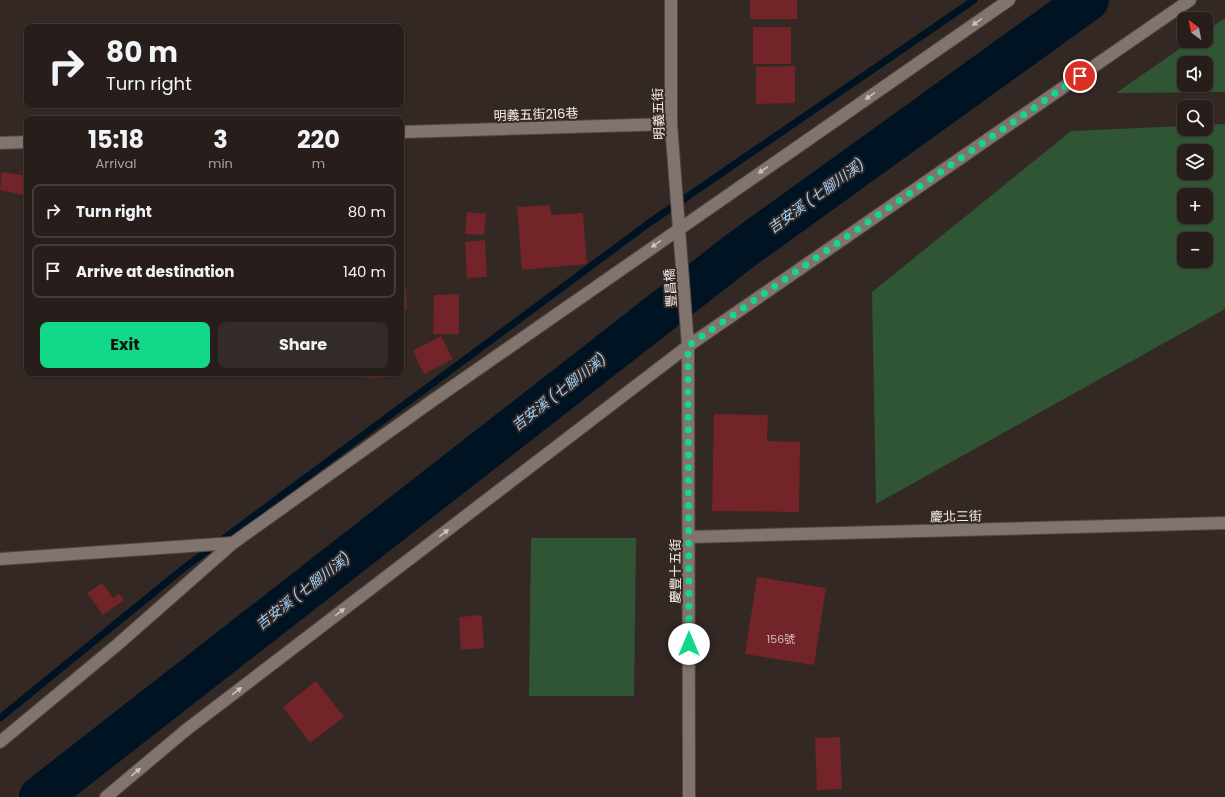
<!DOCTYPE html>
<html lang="en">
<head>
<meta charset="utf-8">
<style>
  body { margin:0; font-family:Poppins,"Noto Sans TC",sans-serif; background:#332b28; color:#f1f3f6; height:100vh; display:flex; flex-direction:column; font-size:15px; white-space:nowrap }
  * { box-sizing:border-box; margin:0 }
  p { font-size:13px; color:#a4a2a3 }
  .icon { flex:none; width:22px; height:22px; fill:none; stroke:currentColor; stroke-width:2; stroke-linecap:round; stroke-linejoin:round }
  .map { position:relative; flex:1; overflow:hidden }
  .panel { position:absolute; left:24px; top:116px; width:380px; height:260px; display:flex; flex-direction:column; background:#271e1b; border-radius:8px; box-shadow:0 1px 3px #0004,0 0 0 1px #433c3a }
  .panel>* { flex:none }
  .top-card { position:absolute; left:24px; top:24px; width:380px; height:84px; border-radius:8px; box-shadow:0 1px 3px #0004,0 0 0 1px #433c3a; background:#271e1b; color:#f1f3f6; overflow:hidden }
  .needle { width:26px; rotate:328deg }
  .tools { position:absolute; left:1177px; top:12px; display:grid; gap:8px }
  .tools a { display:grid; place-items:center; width:36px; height:36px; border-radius:8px; background:#271e1b; box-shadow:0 1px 3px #0004,0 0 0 1px #433c3a; font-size:20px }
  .pin { position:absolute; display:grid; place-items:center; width:34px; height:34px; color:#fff; margin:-17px; border:2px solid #fff; border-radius:50%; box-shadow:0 1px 4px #0007 }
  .me { position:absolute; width:44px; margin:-22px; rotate:0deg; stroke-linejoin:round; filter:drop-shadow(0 0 3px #0008) }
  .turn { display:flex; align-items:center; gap:14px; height:84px; padding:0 16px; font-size:18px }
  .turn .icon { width:52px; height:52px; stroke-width:2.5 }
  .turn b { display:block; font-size:28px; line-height:34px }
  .eta { display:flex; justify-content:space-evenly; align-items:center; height:68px; text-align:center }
  .eta b { font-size:24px; font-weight:700; line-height:28px }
  .cta { display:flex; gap:8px; margin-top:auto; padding:8px 16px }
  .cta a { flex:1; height:46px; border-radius:8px; background:#12d98a; color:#111; font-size:16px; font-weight:700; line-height:46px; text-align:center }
  .cta a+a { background:#332b28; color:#f1f3f6 }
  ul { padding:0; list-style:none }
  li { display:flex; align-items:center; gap:12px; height:54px; margin:0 8px 6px; padding:0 8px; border:2px solid #433c3a; border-radius:8px }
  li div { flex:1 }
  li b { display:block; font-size:15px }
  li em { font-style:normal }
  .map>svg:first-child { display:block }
</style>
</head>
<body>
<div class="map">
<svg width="1225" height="797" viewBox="0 0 1225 797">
  <rect width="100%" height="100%" fill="#342824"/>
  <path fill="#305535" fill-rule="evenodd" d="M1225 18V92L1116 93 1191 41H1206V31ZM1184 63H1206V85H1184Z
    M1225 124V309L876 504 872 292 1071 131 1184 126V129H1206V125ZM1184 151H1206V173H1184ZM1184 195H1206V217H1184ZM1184 239H1206V261H1184Z
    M531 538H636L634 696H529Z"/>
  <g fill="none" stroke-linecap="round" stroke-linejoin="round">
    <path stroke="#001323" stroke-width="7" d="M0 718 184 568 649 223 974 0"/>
    <path stroke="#001323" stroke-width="42" d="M40 797 741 250 1088 0"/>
  </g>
  <path fill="#722428" d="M750 0H797V19H750Z
    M753 27H791V64H753Z
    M795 66V103L756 104V67Z
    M2 172 26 176 23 195 0 190Z
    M550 205 551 215 583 213 587 264 522 270 517 207Z
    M467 212 486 214 484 235 465 234Z
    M485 240 487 277 467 278 465 242Z
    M401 289H406L407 310H401Z
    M459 294V334H433L434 295Z
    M441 336 453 359 424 374 413 351Z
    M366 373H388L389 377 367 379Z
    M714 414 768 415 767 441 800 442 799 512 712 511Z
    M757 577 826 588 814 665 745 654Z
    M102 583 113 598 119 594 124 600 103 615 87 593Z
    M482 615 484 648 461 650 459 617Z
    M316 681 344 717 310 743 283 707Z
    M840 737 842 789 817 790 815 738Z"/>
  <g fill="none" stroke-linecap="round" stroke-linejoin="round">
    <defs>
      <path id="minor" d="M671 0V124L688 346 689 797
        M401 132 671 124
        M0 143 27 142
        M689 537 1225 523
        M0 559 233 543
        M0 742 117 645 233 543 432 401 1009 0
        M106 797 186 730 688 346 1190 0"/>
    </defs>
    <use href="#minor" stroke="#504642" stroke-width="14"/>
    <use href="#minor" stroke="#81736e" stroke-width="12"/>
  </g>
  <defs><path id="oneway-solid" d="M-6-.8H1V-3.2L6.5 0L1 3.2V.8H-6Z"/></defs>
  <g fill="#cdc3bf">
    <use href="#oneway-solid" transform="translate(977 22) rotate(145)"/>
    <use href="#oneway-solid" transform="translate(870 96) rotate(145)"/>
    <use href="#oneway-solid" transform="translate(763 170) rotate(145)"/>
    <use href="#oneway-solid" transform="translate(656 244) rotate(145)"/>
    <use href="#oneway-solid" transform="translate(444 533) rotate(-37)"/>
    <use href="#oneway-solid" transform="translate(340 612) rotate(-37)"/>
    <use href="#oneway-solid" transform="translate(237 691) rotate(-37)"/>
    <use href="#oneway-solid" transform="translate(136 772) rotate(-40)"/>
  </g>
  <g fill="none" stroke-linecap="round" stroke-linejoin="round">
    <path stroke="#12d98a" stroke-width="7" stroke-dasharray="0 12.6" d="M689 644 688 346 1080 76"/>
  </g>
  <g text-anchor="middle" stroke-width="4" stroke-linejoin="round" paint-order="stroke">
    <g font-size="11" fill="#d5bcba">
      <text x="781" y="643">156號</text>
    </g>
    <g font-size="13" fill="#f6eeeb" stroke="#342824">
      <text transform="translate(536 114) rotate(-2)" y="5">明義五街216巷</text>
      <text transform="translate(658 114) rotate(-92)" y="5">明義五街</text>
      <text transform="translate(670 288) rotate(-94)" y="5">豐昌橋</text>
      <text transform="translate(956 516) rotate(-1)" y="5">慶北三街</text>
      <text transform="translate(675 571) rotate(-90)" y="5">慶豐十五街</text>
    </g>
    <g font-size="14" font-style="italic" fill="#9cd3ff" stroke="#342824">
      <text transform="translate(816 196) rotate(-36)" y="5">吉安溪 (七腳川溪)</text>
      <text transform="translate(559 392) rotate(-38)" y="5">吉安溪 (七腳川溪)</text>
      <text transform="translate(303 591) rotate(-38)" y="5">吉安溪 (七腳川溪)</text>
    </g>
  </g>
</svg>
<div class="tools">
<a><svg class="needle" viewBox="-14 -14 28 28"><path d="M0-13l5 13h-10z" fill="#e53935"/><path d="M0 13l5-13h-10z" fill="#a4a2a3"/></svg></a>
<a><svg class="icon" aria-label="sound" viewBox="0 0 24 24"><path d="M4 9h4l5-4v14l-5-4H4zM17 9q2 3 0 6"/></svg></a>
<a><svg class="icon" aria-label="search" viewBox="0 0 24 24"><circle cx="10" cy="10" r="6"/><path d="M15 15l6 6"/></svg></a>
<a><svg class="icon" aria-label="layers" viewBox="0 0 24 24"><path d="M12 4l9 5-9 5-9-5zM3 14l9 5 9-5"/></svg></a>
<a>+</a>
<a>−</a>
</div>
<div class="pin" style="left:1080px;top:76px;background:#d93025"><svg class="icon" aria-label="arrive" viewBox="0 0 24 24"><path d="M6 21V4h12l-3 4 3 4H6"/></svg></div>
<svg class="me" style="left:689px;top:644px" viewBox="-20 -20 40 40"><circle r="19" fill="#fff"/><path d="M0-13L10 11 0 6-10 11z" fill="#12d98a"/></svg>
<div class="top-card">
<div class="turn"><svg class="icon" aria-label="right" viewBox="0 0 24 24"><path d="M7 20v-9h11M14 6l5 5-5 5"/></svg><div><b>80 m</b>Turn right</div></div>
</div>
<section class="panel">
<div class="eta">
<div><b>15:18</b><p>Arrival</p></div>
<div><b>3</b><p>min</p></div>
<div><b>220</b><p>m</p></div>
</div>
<ul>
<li><svg class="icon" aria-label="right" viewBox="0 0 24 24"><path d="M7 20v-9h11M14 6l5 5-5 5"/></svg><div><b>Turn right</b></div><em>80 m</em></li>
<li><svg class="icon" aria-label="arrive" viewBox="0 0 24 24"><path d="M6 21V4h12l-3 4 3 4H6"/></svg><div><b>Arrive at destination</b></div><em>140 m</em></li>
</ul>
<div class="cta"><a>Exit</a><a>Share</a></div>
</section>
</div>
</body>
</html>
